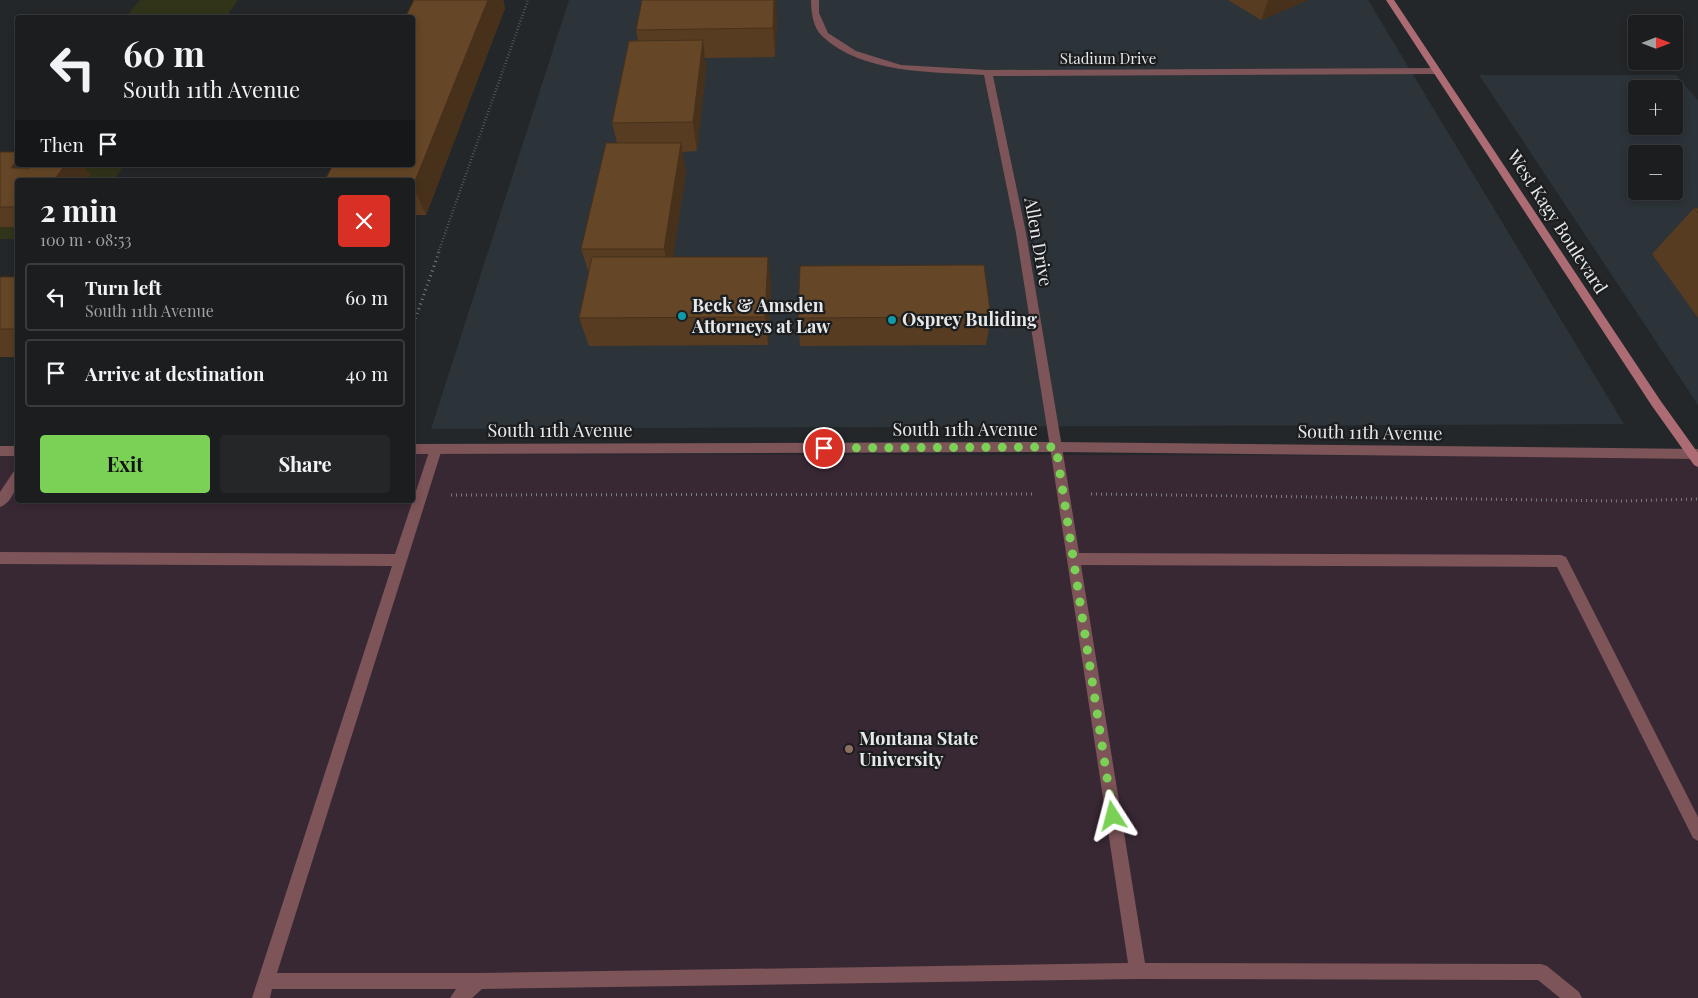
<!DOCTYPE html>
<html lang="en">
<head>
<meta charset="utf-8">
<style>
  body { margin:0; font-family:"Playfair Display",serif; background:#242628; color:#f1f3f6; height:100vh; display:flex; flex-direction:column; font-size:19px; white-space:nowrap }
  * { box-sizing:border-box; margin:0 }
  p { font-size:16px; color:#a0a2a4 }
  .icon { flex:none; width:28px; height:28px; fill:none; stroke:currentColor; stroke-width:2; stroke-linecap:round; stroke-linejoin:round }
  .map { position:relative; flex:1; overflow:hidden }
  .side { position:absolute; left:15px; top:178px; width:400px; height:325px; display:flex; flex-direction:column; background:#1b1d1f; border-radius:5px; box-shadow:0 2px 8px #0003,0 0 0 1px #393b3d }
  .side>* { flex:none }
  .guide { position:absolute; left:15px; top:15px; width:400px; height:152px; border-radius:5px; box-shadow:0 2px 8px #0003,0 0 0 1px #393b3d; background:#1b1d1f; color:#f1f3f6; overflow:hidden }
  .needle { width:32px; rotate:90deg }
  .fabs { position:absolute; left:1628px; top:15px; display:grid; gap:10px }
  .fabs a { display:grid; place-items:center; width:55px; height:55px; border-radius:5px; background:#1b1d1f; box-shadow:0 2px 8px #0003,0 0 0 1px #393b3d; font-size:25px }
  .pin { position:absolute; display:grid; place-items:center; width:42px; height:42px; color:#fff; margin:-21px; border:2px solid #fff; border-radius:50%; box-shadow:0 1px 5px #0007 }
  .me { position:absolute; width:55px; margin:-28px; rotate:351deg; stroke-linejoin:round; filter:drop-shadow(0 0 4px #0008) }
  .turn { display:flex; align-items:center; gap:18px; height:105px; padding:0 25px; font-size:22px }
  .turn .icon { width:65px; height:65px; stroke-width:2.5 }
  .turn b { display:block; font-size:35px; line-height:42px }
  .then { display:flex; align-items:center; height:48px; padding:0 25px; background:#0003; gap:10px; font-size:19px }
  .round { display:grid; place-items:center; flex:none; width:52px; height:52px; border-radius:5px; background:#242628 }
  .overview { display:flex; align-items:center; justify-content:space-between; height:85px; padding:0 25px }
  h1 { font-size:30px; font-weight:700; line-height:38px }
  .action { display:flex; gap:10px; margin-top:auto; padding:10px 25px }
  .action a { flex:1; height:58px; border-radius:5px; background:#7ad156; color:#111; font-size:20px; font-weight:700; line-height:58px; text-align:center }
  .action a+a { background:#242628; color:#f1f3f6 }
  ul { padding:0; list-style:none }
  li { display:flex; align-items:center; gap:15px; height:68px; margin:0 10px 8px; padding:0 15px; border:2px solid #393b3d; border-radius:5px }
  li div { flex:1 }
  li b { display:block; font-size:19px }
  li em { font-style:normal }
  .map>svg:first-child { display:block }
</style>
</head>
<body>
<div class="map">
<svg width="1698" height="998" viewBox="0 0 1698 998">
  <rect width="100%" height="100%" fill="#242729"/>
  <path fill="#2c3339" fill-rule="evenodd" d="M569 0H1368L1624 424 431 429Z
    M1479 75H1676L1698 100V405ZM1636 89H1674V126H1636ZM1636 154H1674V191H1636Z"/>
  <path fill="#382834" d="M0 454H17L18 500H412L413 454 1698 456V998H0Z"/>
  <path fill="#313419" d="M140 0H238L226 17H126Z
    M18 165H124L114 180H18L17 239H0V175Z"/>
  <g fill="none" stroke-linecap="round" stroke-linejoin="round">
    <path stroke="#7b7d7f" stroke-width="2.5" stroke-dasharray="0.5 2.5" stroke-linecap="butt" d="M438 253 528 0"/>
    <path stroke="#7b7d7f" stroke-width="3" stroke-dasharray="1 4" stroke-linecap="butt" d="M412 328 439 252
      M1091 494 1622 501 1698 499
      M451 495 1035 494"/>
    <path fill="#7d5458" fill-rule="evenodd" d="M1056 442 1060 444 1062 447 1079 553 1561 555 1566 557 1698 817V841L1693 838 1557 567 1081 565 1145 963 1541 964 1547 966 1579 992 1582 998H1560L1538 980 1138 979 482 989 472 998H450L456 989H272L270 998H252L392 566 0 564V552L395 554 430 449 432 446H440L442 449 277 973H479L1128 963 1050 447 1052 444Z
      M18 470C18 483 14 502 0 507V492L14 471Z"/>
    <path fill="#7d5458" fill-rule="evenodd" d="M811 0H819V13L828 33 856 51 901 65 988 70 1436 68 1440 71 1436 74 993 76 1026 233 1062 447 1060 450H1052L1050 447 1016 233 984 75C933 72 862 74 822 36 813 28 811 11 811 0Z"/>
    <path fill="#7d5458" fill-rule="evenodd" d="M1056 442 1698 449V459L1056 452 412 454V444Z
      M0 446H18V456H0Z"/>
    <path fill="#ad6c74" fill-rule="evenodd" d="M1386 0H1394L1660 400 1698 453V467L1694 465 1652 406Z"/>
  </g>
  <path fill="#573c21" d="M414 0H503L505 8 426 215H412Z
    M1228 0H1308L1261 20Z
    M777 18 775 57 705 58 706 69 697 151 682 152 686 172 673 257 771 285 768 345 589 346 579 318 589 273 581 249 617 143 612 123 638 41 636 30Z
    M0 152 18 165H82L90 175 86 180H18V227H0Z
    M1694 208H1698V318L1652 254Z
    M0 277H18V357H0Z
    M991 317 986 345 800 346 798 318Z"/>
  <path fill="#47311b" d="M488 0H503L505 8 426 215 413 186Z
    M774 0H776L777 18 775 57 773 28Z
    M1268 0H1308L1261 20Z
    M703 40 706 69 697 151 693 122Z
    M681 143 686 172 670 278 664 249Z
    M18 159V165H35L41 173 11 168Z
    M65 165H82L90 175 86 180H54Z
    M768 257 771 285 768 345 765 317Z"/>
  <path fill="#654626" stroke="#47311b" d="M414 0H488L413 186 412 180H325L333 165H412V18H405Z
    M642 0H774L773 28 636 30Z
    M703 40 693 122 612 123 629 41Z
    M606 143H681L664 249H581Z
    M0 152H18V159L11 168H30L33 165H65L54 180H18V207H0Z
    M1694 208H1698V213Z
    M592 257H768L765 317 579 318Z
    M984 265 991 317 798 318 800 266Z
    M0 277H18V329H0Z"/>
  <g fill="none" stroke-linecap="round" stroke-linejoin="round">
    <path stroke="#7ad156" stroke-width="9" stroke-dasharray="0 16.2" d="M824 448 1056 447 1113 816"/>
  </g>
  <g fill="#0f9aa8" stroke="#1b1d1f" stroke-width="2">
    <circle cx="682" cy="316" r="5"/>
    <circle cx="892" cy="320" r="5"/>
  </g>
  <circle fill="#8d6e63" stroke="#1b1d1f" stroke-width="2" cx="849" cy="749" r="5"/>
  <g text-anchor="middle" stroke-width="4.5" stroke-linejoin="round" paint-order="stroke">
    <g font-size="15" fill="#e6e8ea" stroke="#1b1d1f">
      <text x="1108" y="64">Stadium Drive</text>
    </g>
    <g font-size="18" fill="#e6e8ea" stroke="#1b1d1f">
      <text transform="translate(1557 222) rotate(57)" y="6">West Kagy Boulevard</text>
      <text transform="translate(1038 242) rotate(80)" y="6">Allen Drive</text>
      <text x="965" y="436">South 11th Avenue</text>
      <text x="560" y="437">South 11th Avenue</text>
      <text transform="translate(1370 433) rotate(1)" y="6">South 11th Avenue</text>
    </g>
    <g font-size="18" font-weight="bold" fill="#e6e8ea" stroke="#1b1d1f" text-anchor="start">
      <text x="692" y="312">Beck &amp; Amsden<tspan x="692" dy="21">Attorneys at Law</tspan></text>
      <text x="902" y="326">Osprey Buliding</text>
      <text x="859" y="745">Montana State<tspan x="859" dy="21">University</tspan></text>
    </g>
  </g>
</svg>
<div class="fabs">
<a><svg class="needle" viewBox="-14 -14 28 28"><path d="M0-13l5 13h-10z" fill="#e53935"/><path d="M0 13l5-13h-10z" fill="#a0a2a4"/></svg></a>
<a>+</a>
<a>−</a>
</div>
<div class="pin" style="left:824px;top:448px;background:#d93025"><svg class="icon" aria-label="arrive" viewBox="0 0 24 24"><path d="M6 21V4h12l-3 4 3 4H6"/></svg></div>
<svg class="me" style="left:1113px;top:816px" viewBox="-20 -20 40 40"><path d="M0-17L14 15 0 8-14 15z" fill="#7ad156" stroke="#fff" stroke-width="4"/></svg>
<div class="guide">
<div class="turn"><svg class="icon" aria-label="left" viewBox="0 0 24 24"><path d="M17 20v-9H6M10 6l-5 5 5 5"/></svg><div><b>60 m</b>South 11th Avenue</div></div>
<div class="then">Then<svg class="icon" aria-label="arrive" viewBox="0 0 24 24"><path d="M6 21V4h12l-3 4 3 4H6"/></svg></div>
</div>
<section class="side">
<div class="overview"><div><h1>2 min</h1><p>100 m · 08:53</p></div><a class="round" style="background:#d93025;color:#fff"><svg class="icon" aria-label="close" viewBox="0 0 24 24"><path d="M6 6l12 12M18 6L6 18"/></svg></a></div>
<ul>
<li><svg class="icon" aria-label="left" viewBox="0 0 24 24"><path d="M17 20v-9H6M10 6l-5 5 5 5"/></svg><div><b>Turn left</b><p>South 11th Avenue</p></div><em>60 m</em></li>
<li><svg class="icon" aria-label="arrive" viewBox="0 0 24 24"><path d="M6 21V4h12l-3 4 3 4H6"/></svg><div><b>Arrive at destination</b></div><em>40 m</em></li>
</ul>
<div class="action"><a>Exit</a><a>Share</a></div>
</section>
</div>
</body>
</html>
